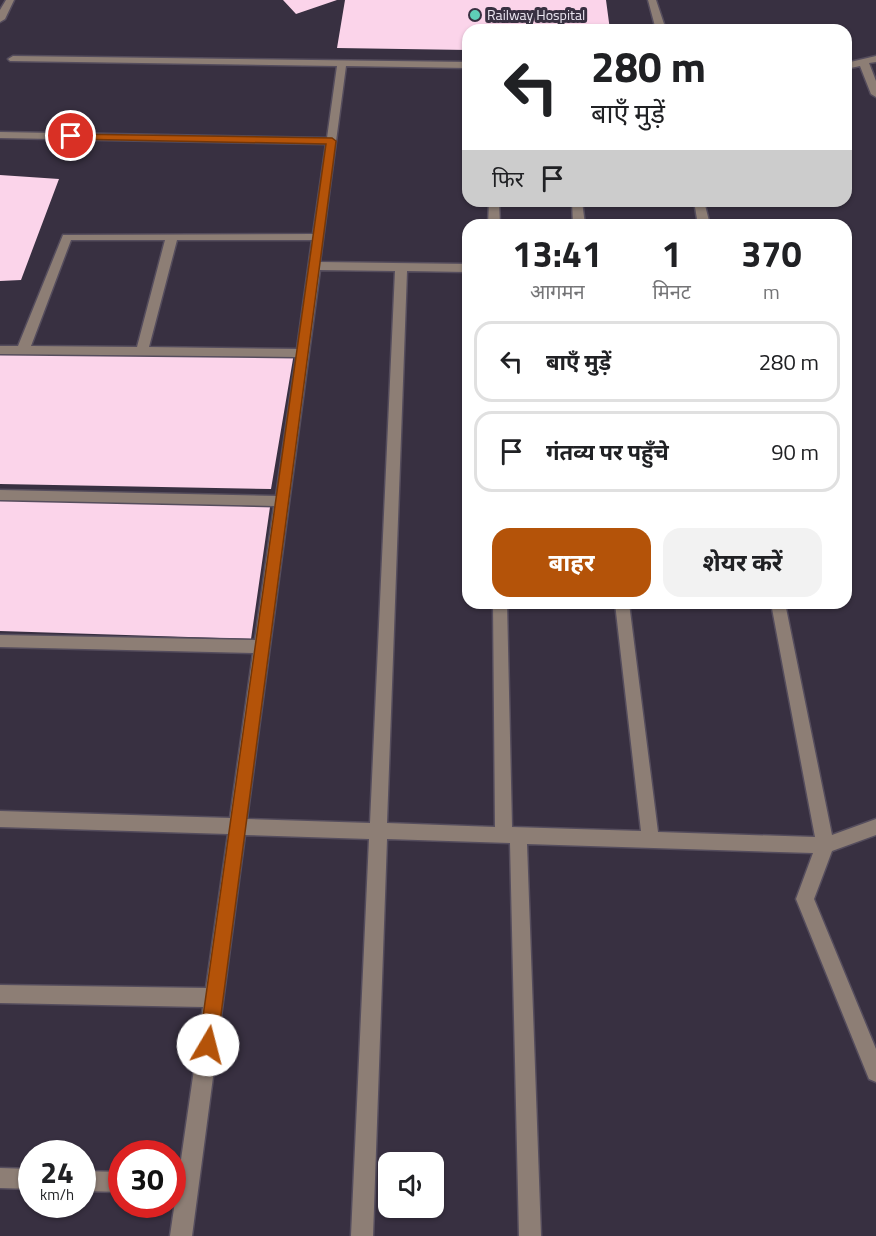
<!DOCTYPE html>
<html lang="hi">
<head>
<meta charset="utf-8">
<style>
  body { margin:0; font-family:"Titillium Web","Noto Sans Devanagari",sans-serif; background:#f2f2f2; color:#202124; height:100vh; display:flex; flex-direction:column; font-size:22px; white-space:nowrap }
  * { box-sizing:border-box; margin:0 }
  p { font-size:20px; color:#757577 }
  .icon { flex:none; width:33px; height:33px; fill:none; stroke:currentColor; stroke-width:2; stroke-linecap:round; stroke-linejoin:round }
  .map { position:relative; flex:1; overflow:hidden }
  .drawer { position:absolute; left:462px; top:219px; width:390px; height:390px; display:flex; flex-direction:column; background:#fff; border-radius:18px; box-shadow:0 2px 4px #0004 }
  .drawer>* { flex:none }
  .banner { position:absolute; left:462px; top:24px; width:390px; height:183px; border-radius:18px; box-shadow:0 2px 4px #0004; background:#fff; color:#202124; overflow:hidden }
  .fabs { position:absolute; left:378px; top:1152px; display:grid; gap:12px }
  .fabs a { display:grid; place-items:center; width:66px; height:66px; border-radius:12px; background:#fff; box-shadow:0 2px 4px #0004; font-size:30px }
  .speed { position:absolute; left:18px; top:1140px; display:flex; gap:12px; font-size:30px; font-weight:700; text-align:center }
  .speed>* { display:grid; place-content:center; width:78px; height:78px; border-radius:50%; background:#fff; box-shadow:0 2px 4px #0004; line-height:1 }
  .speed small { font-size:15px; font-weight:400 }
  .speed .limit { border:9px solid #d22; background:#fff; color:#111 }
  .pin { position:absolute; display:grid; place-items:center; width:51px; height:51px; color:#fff; margin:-26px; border:3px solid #fff; border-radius:50%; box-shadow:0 2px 6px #0007 }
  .me { position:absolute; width:66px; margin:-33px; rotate:8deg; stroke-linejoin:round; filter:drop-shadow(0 0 4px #0008) }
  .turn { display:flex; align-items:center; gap:21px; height:126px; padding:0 30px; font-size:27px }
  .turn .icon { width:78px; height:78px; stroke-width:2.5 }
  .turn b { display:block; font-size:42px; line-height:51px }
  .then { display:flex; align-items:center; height:57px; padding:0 30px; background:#0003; gap:12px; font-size:22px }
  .eta { display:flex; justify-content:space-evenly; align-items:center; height:102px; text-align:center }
  .eta b { font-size:36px; font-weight:700; line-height:42px }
  .cta { display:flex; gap:12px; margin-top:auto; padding:12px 30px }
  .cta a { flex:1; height:69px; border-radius:18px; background:#b45309; color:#fff; font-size:24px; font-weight:700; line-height:69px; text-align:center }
  .cta a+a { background:#f2f2f2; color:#202124 }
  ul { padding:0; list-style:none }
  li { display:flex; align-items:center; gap:18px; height:81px; margin:0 12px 9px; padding:0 18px; border:3px solid #e0e0e0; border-radius:18px }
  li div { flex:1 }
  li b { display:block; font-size:22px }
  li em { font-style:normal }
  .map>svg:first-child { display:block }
</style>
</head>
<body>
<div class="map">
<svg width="876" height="1236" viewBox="0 0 876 1236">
  <rect width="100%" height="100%" fill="#383041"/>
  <path fill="#fbd4ea" d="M283 0H337L296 14Z
    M345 0H606L610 30H468V50L337 48Z
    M0 175 59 179 21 280 0 281Z
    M294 353 271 489 0 484V355Z
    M0 498 270 507 251 639 0 631Z"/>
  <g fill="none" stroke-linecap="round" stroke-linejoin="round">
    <defs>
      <path id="minor" d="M6 0H14L5 19 0 22V10Z
        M648 0H656L666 30H656Z
        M13 56 468 62V68L346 66 320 262 468 264V272L407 271 387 823 495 827 493 603H507L512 827 641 831 615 603H629L658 832 815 837 771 603H785L832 835 876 819V835L832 851 814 899 876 1049V1082L869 1079 796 899 813 853 527 844 541 1236H519L510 843 387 839 373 1236H351L369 839 245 835 192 1236H170L203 1007 0 1003V985L206 988 228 834 0 827V811L230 818 253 653 0 647V635L255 640 274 506 0 500V490L276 496 296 357 0 354V346H18L63 235 313 234 326 144 0 138V132L327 138 337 66 10 61 8 59ZM71 240H165L137 347 31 346ZM177 240H312L297 349 149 347ZM320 270 395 271 370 823 247 819Z
        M876 56V62L869 63 876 81V97L871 94 860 66 846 69V63Z
        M489 201H499L500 225H488Z
        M572 201H582L585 225H573Z
        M694 201H704L710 225H698Z
        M0 1168 32 1169V1189L0 1188Z
        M82 1171 122 1172V1192L82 1191Z"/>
    </defs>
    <use href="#minor" stroke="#554d5d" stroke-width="3"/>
    <use href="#minor" fill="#8d7e75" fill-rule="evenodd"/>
  </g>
  <path fill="#b45309" stroke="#753606" stroke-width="1.5" d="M68 134 332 138 336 141 217 1045 214 1051 208 1053 202 1051 199 1045 326 144 71 139 68 138Z"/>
  <circle fill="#5eceb8" stroke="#383041" stroke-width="2" cx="475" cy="15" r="6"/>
  <g text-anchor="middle" stroke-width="6" stroke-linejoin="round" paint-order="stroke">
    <g font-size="14" fill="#ece7f2" stroke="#383041" text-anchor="start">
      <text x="487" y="20">Railway Hospital</text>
    </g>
  </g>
</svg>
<div class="fabs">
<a><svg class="icon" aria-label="sound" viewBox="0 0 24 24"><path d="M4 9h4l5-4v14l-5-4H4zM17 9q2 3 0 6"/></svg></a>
</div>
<div class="speed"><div>24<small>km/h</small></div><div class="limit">30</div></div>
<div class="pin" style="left:71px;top:136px;background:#d93025"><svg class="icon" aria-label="arrive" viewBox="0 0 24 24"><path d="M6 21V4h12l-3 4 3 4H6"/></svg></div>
<svg class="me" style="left:208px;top:1045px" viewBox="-20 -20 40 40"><circle r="19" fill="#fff"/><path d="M0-13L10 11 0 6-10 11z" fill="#b45309"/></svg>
<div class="banner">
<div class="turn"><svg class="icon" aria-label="left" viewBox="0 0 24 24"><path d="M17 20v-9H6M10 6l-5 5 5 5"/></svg><div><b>280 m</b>बाएँ मुड़ें</div></div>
<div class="then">फिर<svg class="icon" aria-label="arrive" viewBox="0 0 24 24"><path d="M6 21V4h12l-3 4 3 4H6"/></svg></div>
</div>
<section class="drawer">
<div class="eta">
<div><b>13:41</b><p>आगमन</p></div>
<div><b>1</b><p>मिनट</p></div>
<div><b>370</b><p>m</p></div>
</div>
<ul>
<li><svg class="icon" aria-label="left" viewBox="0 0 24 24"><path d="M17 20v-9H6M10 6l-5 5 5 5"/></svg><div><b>बाएँ मुड़ें</b></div><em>280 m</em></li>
<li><svg class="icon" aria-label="arrive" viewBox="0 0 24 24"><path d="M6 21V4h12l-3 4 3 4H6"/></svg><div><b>गंतव्य पर पहुँचे</b></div><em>90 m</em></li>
</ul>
<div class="cta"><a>बाहर</a><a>शेयर करें</a></div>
</section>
</div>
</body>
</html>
